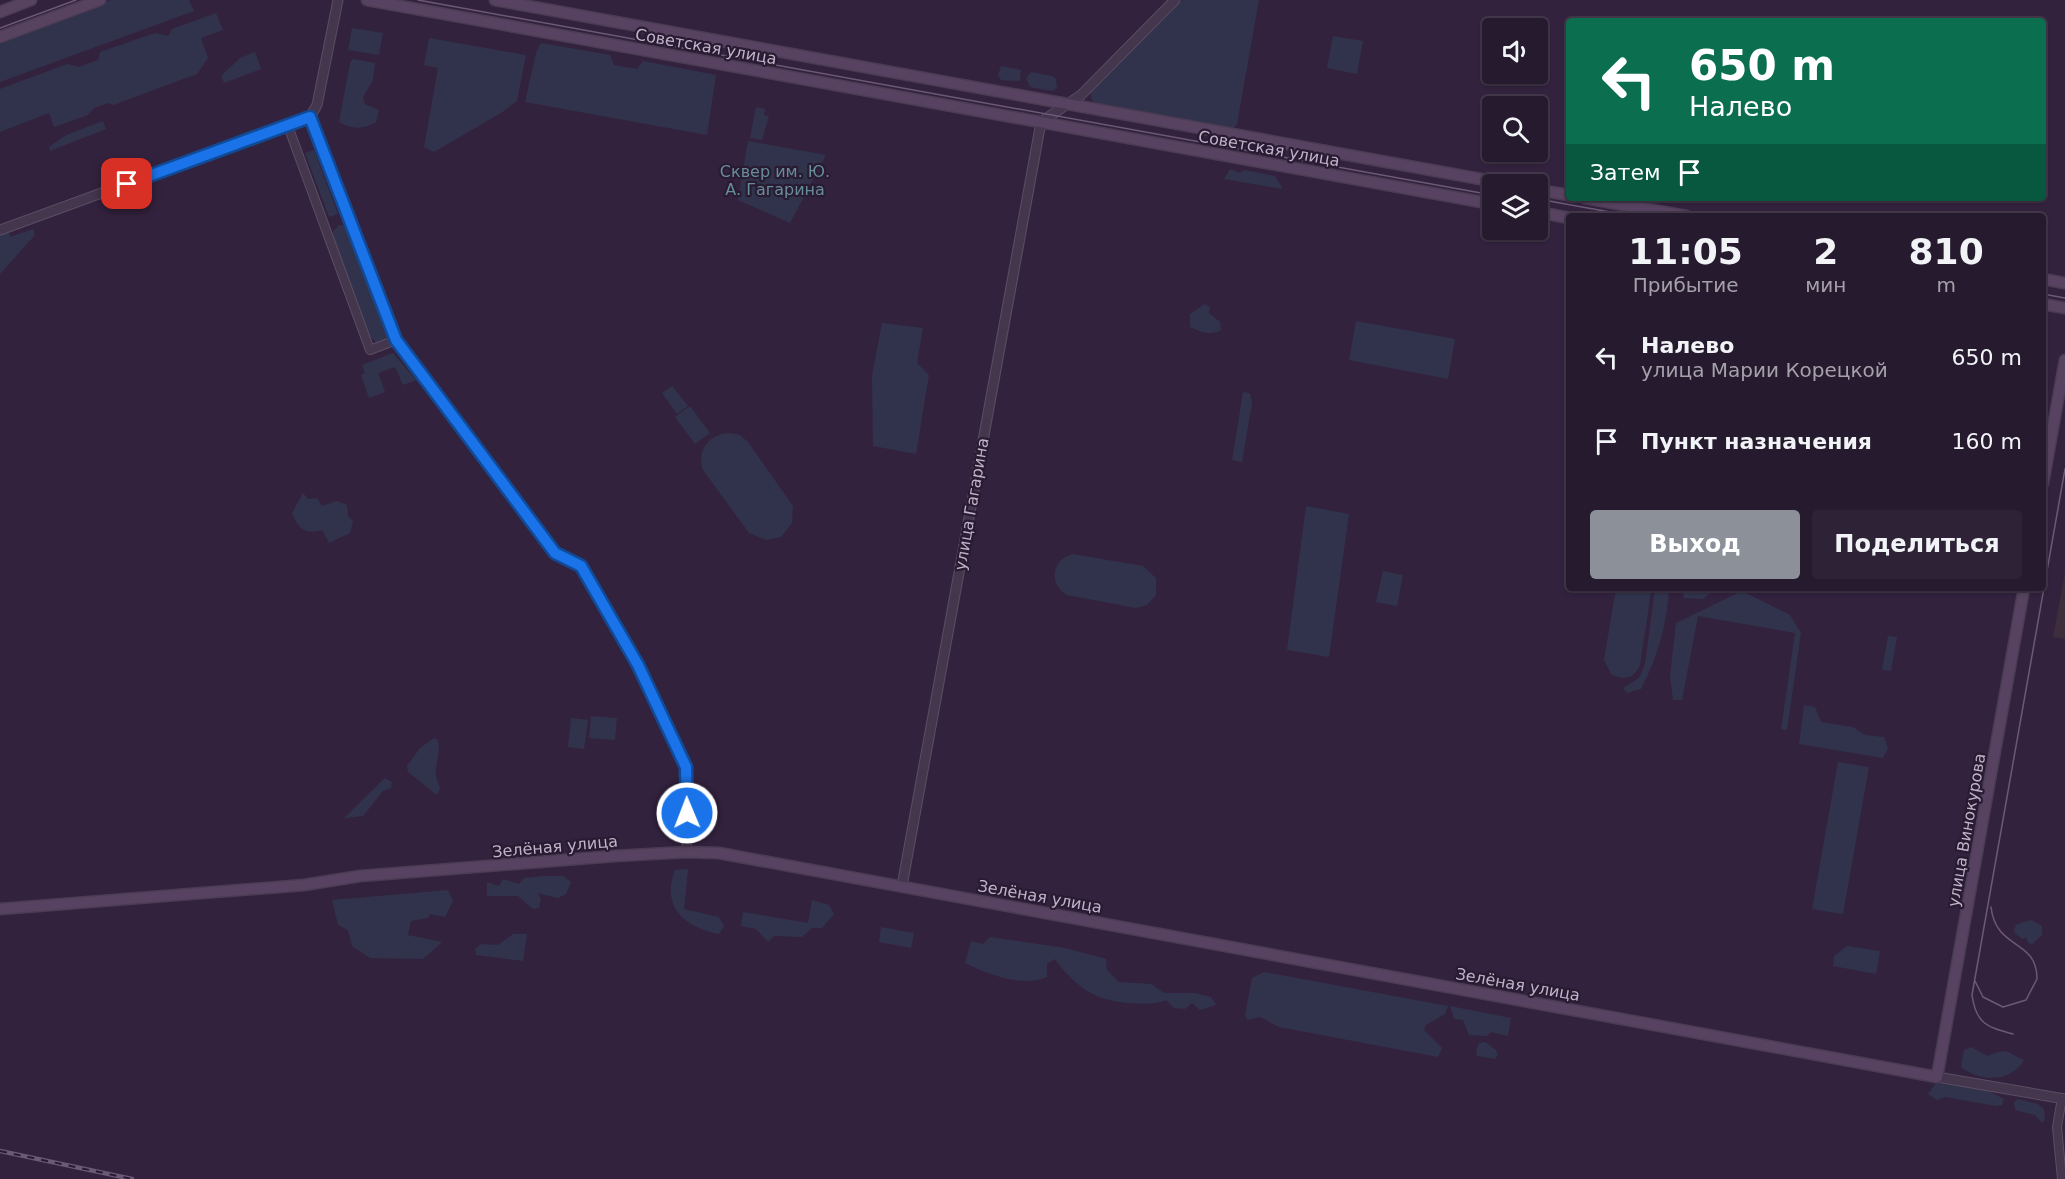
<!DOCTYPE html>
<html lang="ru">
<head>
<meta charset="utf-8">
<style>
  body { margin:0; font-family:"DejaVu Sans",sans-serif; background:#2e2336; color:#f1f3f6; height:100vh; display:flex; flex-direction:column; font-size:22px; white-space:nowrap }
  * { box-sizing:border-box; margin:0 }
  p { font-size:20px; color:#a4a1aa }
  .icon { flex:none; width:33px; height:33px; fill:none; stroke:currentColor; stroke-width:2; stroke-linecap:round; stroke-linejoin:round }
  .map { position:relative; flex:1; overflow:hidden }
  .drawer { position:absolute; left:1566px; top:213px; width:480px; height:378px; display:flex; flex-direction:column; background:#261a2e; border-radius:6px; box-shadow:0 2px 4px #0004,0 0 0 2px #42384a }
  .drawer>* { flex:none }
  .banner { position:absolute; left:1566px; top:18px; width:480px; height:183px; border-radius:6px; box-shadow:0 2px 4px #0004,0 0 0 2px #42384a; background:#0b6e4f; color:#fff; overflow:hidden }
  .controls { position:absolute; left:1482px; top:18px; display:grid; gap:12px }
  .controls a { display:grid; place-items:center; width:66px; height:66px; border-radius:6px; background:#261a2e; box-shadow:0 2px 4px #0004,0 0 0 2px #42384a; font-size:30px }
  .pin { position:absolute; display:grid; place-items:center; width:51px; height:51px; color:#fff; margin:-26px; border-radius:12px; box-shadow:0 3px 9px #0006 }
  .me { position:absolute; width:66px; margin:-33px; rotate:359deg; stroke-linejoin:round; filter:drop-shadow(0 0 4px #0008) }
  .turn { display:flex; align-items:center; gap:21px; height:126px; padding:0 24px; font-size:27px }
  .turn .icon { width:78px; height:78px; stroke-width:2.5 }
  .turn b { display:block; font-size:42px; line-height:51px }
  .then { display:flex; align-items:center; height:57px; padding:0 24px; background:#0003; gap:12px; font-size:22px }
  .eta { display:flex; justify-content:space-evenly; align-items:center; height:102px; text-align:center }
  .eta b { font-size:36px; font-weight:700; line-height:42px }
  .primary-button { display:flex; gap:12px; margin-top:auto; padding:12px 24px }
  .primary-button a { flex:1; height:69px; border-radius:6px; background:#8c9099; color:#fff; font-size:24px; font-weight:700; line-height:69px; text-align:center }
  .primary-button a+a { background:#2e2336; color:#f1f3f6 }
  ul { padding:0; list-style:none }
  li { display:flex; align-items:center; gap:18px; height:84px; padding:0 24px }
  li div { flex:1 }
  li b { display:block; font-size:22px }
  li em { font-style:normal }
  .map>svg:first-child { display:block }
</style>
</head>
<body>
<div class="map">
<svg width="2065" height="1179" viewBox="0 0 2065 1179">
  <rect width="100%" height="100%" fill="#33223e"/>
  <path fill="#3e2e3c" d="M2065 573V639L2053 637Z"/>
  <path fill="#31334c" d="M111 0H189L194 11 0 82V41Z
    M1182 0H1259L1237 124 1231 131 1099 106 1091 99V92Z
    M216 13 223 30 201 38 208 58 197 74 113 105 108 103 94 108 88 115 54 127 49 113 0 132V89L67 64 79 67 98 60 100 52 155 33 168 36 172 29Z
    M352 28 383 33 379 55 348 50Z
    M1333 36 1363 41 1357 74 1327 68Z
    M429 38 526 55 517 101 501 113 434 152 424 147 438 68 424 65Z
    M541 43 610 55 614 65 637 69 643 61 716 75 707 135 525 102 536 53Z
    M255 52 261 69 224 83 221 76 240 58Z
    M353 59 375 63 373 80 363 97 365 104 379 110 376 122C362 130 353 129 339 122L350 63Z
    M1001 66 1021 70 1020 81 1001 80 998 75Z
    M1031 72 1052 76 1056 79 1057 88 1052 91 1030 87 1026 78Z
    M756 107 765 109 764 115 769 116 762 140 750 138Z
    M103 121 106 129 50 151 49 147 66 135Z
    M748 141 826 155 790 223 738 200Z
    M314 150 338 214 329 217 305 153Z
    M1230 169 1240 173 1244 170 1275 176 1283 189 1224 179Z
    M339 225H344L351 230 389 331 388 337 382 342H376L370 337 332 237 333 231Z
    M33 229 35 235 0 274V233L8 230 10 237Z
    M1205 304 1210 307 1209 313 1220 322 1221 330C1210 336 1201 332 1190 327V314Z
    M1356 321 1455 339 1448 379 1349 360Z
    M882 323 923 328 917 363 929 375 916 454 873 446 872 376Z
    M393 353 416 380 403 385 395 367 378 373 385 392 369 398 361 375 365 373 362 365Z
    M672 386 688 406 677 414 662 393Z
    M1243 392 1250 393 1252 403 1242 462 1232 460Z
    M690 406 710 433 695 444 675 417Z
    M729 433 740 435 748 442 793 506 792 523 781 537 766 540 749 533 703 470C696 451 709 434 729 433Z
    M303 493 308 499 317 498 322 506 337 501 347 505 348 516 353 521 350 533 329 543 322 530C306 535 298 529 292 513Z
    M1306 506 1349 514 1329 657 1287 650Z
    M1072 554 1143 566 1156 578V595L1147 605 1136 608 1067 595C1048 583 1052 560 1072 554Z
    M1383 571 1403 575 1397 606 1376 602Z
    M1616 588H1650L1651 593 1640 665C1635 678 1623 681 1611 674L1604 660Z
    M1655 588H1669C1667 625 1658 656 1641 689L1627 693 1623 688 1639 678 1645 664Z
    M1682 588H1714L1715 589 1703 599 1684 598Z
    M1742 591 1790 615 1801 633 1787 730 1781 729 1795 633 1698 616 1682 700H1673L1670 676 1676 623Z
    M1888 636 1897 637 1891 671 1882 670Z
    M1804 705 1815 707 1821 722 1853 727 1865 735 1884 737 1888 748 1883 758 1799 744Z
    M591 716 617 718 615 740 589 738Z
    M571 718 588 720 584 749 568 747Z
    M434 738 438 740C441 755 434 766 436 776 437 785 443 786 437 795L408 772 407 766 420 748Z
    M1838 762 1869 767 1843 914 1812 909Z
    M385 778 392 782 391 788 383 791 363 816 344 818Z
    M688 869 684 909 719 917 724 926 719 934C684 927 661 907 675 870Z
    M543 876H563L571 882 566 894 558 898 537 893 541 898 539 908 533 909 518 896H487V882L499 886 503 879 519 884 524 878Z
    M448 890 453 901 445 917 430 914 428 918 411 921 408 935 442 942 423 959 370 958 352 946 348 930 338 925 332 900Z
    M812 900 829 905 834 914 822 928H812L802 937 774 936 768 942 756 929 741 926 743 912 808 923Z
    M2031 920 2042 926V935L2032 944 2028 943 2026 937 2023 939 2015 934 2014 929 2017 924Z
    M881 927 914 933 911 948 879 942Z
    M513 934H527L523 961 476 955 475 949 481 944 498 945Z
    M990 937 1065 948 1106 959 1107 970 1119 982 1151 984 1164 993H1194L1211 997 1216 1005 1200 1010 1192 1003 1185 1009 1174 1008 1166 1000C1153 1007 1111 1003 1097 996 1082 990 1063 972 1055 959L1047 964V977C1022 988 988 974 965 963L971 941 983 944Z
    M1847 946 1880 951 1876 974 1833 966 1834 956Z
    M1264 972 1448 1006 1445 1014 1426 1025 1424 1030 1442 1048 1438 1057 1279 1027 1260 1017 1247 1020 1245 1015 1252 978Z
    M1450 1006 1511 1018 1508 1036 1491 1032 1487 1036 1469 1035 1463 1020 1454 1019Z
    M1485 1042 1496 1050 1498 1055 1495 1059 1477 1056 1476 1050 1479 1043Z
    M1971 1047 1988 1056C2009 1047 2005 1052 2024 1060 2011 1083 1980 1082 1961 1067L1964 1050Z
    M1936 1083 1986 1090 2004 1099 2002 1105 1996 1106 1945 1097 1937 1100 1928 1094Z
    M2018 1099 2038 1104 2044 1109 2045 1120 2042 1123 2035 1115 2015 1110 2014 1102Z"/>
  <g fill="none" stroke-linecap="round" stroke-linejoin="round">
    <defs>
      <path id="minor" d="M310 117 396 340 555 553 581 566 606 608 638 665 686 767 687 852
        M288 126 370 350 396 340
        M2062 1179 2057 1127 2062 1098"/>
      <path id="tertiary" d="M0 230 310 117 317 105 338 0
        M902 886 1041 122 1081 95 1175 0
        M1937 1077 2065 1099"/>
      <path id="secondary" d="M367 0 1492 204
        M495 0 1508 184
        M0 12 31 0
        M0 37 100 0
        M1538 190 1569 195
        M1585 198 1686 216
        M1538 212 1569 218
        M2043 279 2065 283
        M2043 304 2065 308
        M2043 483 2065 360
        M0 909 304 885 360 876 615 856 687 852 719 853 1937 1077 2024 588"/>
    </defs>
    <use href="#minor" stroke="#5c4e65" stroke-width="10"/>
    <use href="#tertiary" stroke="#5c4e65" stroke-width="11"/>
    <use href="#secondary" stroke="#4b3c53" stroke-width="13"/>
    <use href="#minor" stroke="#44364d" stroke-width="8"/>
    <use href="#tertiary" stroke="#44364d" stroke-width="9"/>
    <use href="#secondary" stroke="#574361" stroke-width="10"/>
    <path stroke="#6c5977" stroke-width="1.5" d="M418 0 1492 195
      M0 28 76 0
      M1538 199 1632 216
      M2043 294 2065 298
      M1975 981 1983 997 2003 1007 2026 1000 2037 979C2037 938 1996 951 1991 907
      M2013 1034C1987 1027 1976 1024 1972 995L2065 469"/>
    <defs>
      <path id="rail" d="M0 1151 132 1179"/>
    </defs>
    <use href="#rail" stroke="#6c5977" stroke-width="4.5"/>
    <use href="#rail" stroke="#291b32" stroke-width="2" stroke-dasharray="7" stroke-linecap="butt"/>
  </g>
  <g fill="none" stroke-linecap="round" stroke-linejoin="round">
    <defs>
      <path id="route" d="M127 184 310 117 396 340 555 553 581 566 638 665 686 767 687 813"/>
    </defs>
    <use href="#route" stroke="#114b97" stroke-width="15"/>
    <use href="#route" stroke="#1a73e8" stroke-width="10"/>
  </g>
  <g text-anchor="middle" stroke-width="4.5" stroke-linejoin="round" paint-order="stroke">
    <g font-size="16" fill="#c1b1c9" stroke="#291b32">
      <text transform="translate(706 46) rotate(10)" y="6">Советская улица</text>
      <text transform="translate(1269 148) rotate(10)" y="6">Советская улица</text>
      <text transform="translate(971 504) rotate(-80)" y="6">улица Гагарина</text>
      <text transform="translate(1966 830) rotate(-80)" y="6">улица Винокурова</text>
      <text transform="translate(555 846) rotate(-5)" y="6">Зелёная улица</text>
      <text transform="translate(1040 896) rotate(10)" y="6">Зелёная улица</text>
      <text transform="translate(1518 984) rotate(10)" y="6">Зелёная улица</text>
    </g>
    <g font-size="16" fill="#678d9b" stroke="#291b32">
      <text x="775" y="177">Сквер им. Ю.<tspan x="775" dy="18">А. Гагарина</tspan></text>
    </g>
  </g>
</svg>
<div class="controls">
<a><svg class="icon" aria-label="sound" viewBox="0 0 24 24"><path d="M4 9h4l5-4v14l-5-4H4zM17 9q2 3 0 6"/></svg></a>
<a><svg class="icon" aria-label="search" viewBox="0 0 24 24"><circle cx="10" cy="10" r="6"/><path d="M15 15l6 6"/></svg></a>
<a><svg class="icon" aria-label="layers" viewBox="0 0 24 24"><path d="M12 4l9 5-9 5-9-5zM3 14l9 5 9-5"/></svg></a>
</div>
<div class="pin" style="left:127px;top:184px;background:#d93025"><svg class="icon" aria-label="arrive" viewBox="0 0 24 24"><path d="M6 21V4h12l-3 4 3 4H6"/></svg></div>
<svg class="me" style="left:687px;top:813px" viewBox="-20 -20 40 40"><circle r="17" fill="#1a73e8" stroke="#fff" stroke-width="3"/><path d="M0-11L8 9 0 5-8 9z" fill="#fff"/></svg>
<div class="banner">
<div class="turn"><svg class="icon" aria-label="left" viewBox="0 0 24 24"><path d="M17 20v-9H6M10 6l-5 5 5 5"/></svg><div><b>650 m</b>Налево</div></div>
<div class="then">Затем<svg class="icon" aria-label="arrive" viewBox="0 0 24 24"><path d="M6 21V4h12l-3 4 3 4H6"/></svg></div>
</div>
<section class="drawer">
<div class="eta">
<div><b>11:05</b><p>Прибытие</p></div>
<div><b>2</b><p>мин</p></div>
<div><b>810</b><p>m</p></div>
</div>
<ul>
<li><svg class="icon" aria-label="left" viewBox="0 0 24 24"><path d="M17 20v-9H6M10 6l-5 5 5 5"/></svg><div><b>Налево</b><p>улица Марии Корецкой</p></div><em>650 m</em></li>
<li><svg class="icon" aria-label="arrive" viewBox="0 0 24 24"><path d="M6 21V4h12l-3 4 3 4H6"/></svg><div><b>Пункт назначения</b></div><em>160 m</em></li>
</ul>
<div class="primary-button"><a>Выход</a><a>Поделиться</a></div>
</section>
</div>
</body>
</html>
